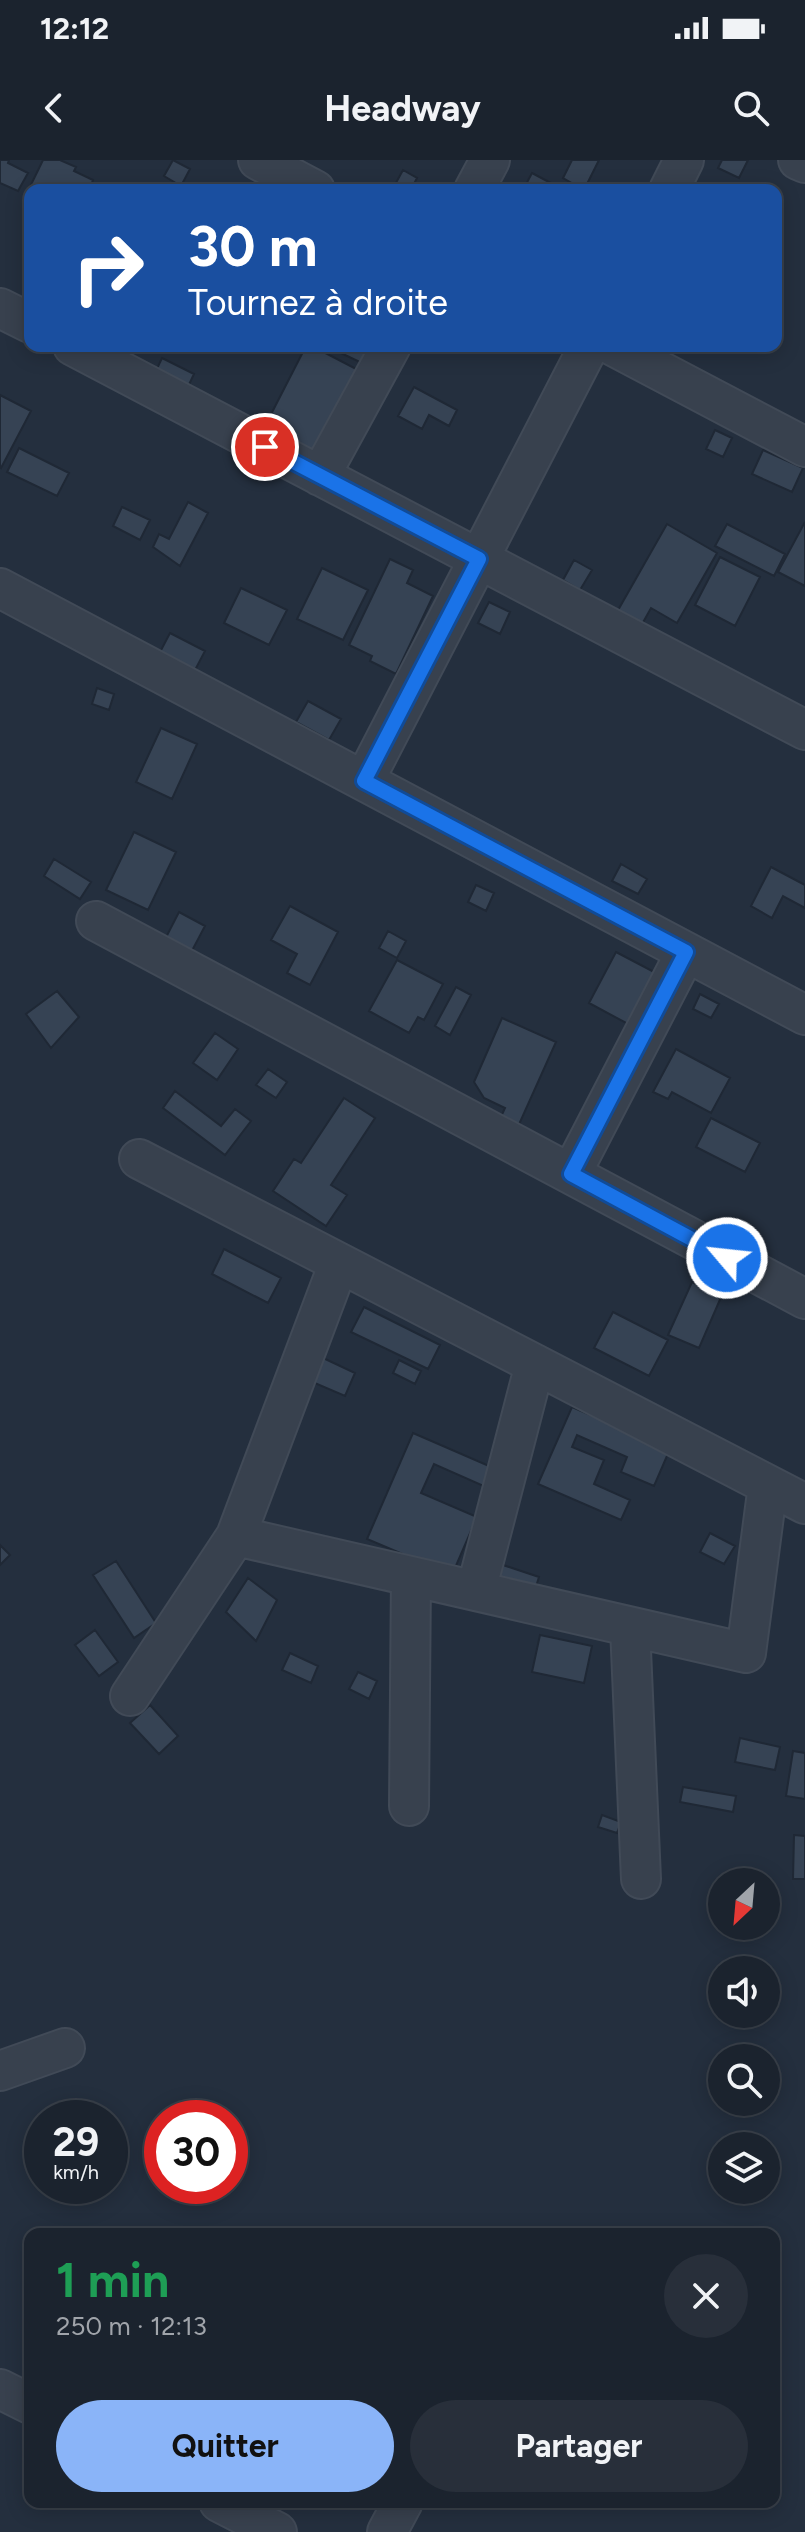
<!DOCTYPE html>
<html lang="fr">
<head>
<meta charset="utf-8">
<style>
  body { margin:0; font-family:Figtree,sans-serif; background:#282f3a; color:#f1f3f6; height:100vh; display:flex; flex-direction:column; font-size:30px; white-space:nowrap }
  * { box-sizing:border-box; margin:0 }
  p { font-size:26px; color:#a0a4aa }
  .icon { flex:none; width:44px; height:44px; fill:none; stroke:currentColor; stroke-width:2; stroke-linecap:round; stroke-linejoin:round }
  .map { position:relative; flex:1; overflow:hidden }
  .side { position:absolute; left:24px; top:2068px; width:756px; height:280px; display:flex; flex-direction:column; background:#1b232e; border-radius:16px; box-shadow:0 4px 20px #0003,0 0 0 2px #39404a }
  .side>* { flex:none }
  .hud { position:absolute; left:24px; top:24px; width:758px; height:168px; border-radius:16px; box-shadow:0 4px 20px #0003,0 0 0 2px #39404a; background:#1a4fa0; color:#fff; overflow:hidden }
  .needle { width:52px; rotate:206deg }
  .fabs { position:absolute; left:708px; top:1708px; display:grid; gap:16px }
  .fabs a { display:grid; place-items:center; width:72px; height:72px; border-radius:50%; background:#1b232e; box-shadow:0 4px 20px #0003,0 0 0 2px #39404a; font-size:40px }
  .speed { position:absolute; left:24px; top:1940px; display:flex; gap:16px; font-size:40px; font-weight:700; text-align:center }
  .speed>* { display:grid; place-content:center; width:104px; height:104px; border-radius:50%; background:#1b232e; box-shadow:0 4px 20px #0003,0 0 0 2px #39404a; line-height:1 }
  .speed small { font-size:20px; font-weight:400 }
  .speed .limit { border:12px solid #d22; background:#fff; color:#111 }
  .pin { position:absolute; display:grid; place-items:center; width:68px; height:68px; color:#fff; margin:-34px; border:4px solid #fff; border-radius:50%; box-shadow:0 2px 8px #0007 }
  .me { position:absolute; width:88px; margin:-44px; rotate:298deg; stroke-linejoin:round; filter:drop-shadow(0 0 6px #0008) }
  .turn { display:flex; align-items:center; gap:28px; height:168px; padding:0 32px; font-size:36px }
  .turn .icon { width:104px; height:104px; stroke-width:2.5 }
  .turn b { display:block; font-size:56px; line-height:68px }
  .round { display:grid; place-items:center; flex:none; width:84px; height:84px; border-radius:42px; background:#282f3a }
  .headline { display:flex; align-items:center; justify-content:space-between; height:136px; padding:0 32px }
  h1 { font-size:48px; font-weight:700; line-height:60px; color:#1e9e55 }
  .cta { display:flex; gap:16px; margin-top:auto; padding:16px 32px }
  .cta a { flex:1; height:92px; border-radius:48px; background:#8ab4f8; color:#111; font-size:32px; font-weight:700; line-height:92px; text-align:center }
  .cta a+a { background:#282f3a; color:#f1f3f6 }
  .status { display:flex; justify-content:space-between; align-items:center; height:56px; padding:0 40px; background:#1b232e; direction:ltr }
  .status svg { height:22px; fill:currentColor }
  header { display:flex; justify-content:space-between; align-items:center; height:104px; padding:0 32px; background:#1b232e; font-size:36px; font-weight:700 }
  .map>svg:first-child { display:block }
</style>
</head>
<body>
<div class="status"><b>12:12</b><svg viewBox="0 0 49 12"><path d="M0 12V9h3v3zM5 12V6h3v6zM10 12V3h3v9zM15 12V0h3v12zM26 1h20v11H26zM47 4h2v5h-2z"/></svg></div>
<header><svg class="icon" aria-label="back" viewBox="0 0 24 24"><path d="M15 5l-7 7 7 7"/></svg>Headway<svg class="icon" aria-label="search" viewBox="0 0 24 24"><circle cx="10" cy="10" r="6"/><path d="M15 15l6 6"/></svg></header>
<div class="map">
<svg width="805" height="2372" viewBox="0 0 805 2372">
  <rect width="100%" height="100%" fill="#242f3e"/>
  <path fill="#364354" stroke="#1f2835" stroke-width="2" d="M0 0H9L8 3 28 13 18 31 0 23Z
    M43 0H60L76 7 74 11 93 20 89 30H30V39L25 37Z
    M173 0 190 9 181 26 164 16Z
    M572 0H599L584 30 563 18Z
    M722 0H748L739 18 718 8Z
    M403 10 417 18 411 30H392Z
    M532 13 564 30H523Z
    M306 186H312L362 212 316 300 264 268Z
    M326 186H373L364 204Z
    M162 198 194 214 186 231 154 215Z
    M414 227 457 250 449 266 429 255 422 269 398 256Z
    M0 235 31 251 1 308 0 307Z
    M715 270 732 278 723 297 706 289Z
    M19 288 69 313 57 336 7 312Z
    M763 290 803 308 792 332 752 314Z
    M188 342 208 353 180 406 153 387 159 374 169 379Z
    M122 347 150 360 140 380 113 366Z
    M805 362V426L778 412Z
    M667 364 717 393 677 463 651 448 641 466 617 452Z
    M727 364 785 394 774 416 715 386Z
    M720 397 760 417 735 466 695 445Z
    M390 399 413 410 407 423 433 436 396 514 370 501 372 496 349 485Z
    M574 400 592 410 580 430 563 420Z
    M322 408 368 430 343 480 297 459Z
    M241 428 287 450 269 485 224 463Z
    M489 442 510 452 500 474 478 463Z
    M170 473 205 491 194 512 159 494Z
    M97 528 114 534 109 550 92 544Z
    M308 541 341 559 329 580 296 562Z
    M161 568 197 584 172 639 136 622Z
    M134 672 176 692 148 750 106 730Z
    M54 699 91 722 80 739 44 716Z
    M621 704 647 719 638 734 612 721Z
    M771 707 805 725V748L783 736 772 758 751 746Z
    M476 725 494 733 486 751 468 742Z
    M290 746 338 772 310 825 287 813 297 794 271 780Z
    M179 752 205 766 185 804 159 791Z
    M388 771 406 781 397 798 379 788Z
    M616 792 656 813 628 864 589 843Z
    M397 800 443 824 424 860 418 857 409 873 369 851Z
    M456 827 471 835 450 875 435 866Z
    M57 831 79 857 51 888 26 854Z
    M700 834 719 844 711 858 693 849Z
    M502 858 556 882 512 980 494 972 505 948 484 938 474 922Z
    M215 873 238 889 217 920 193 903Z
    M676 889 730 918 711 953 672 932 668 939 653 932Z
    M268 909 287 922 276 938 256 925Z
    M175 931 221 966 235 949 251 961 225 995 163 948Z
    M344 938 375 958 331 1025 347 1035 326 1066 273 1031 294 999 301 1003Z
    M711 958 760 983 745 1012 696 987Z
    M224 1089 281 1118 268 1143 212 1114Z
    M692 1122 722 1135 699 1188 668 1175Z
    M364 1147 440 1185 428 1209 351 1172Z
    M613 1152 668 1180 649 1216 594 1188Z
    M321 1197 355 1213 345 1236 310 1221Z
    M399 1200 421 1211 415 1224 393 1213Z
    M572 1247 670 1289 654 1326 621 1312 627 1297 577 1275 572 1287 604 1300 594 1324 630 1340 621 1360 538 1324Z
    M413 1273 496 1309 488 1328 434 1304 421 1333 477 1357 452 1415 367 1379Z
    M710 1373 735 1386 724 1404 700 1392Z
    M0 1385 10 1395 0 1405Z
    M116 1401 156 1463 134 1478 93 1415Z
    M503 1405 539 1417 534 1433 498 1422Z
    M248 1418 277 1440 256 1481 226 1452Z
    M95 1470 118 1502 99 1516 75 1485Z
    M540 1475 592 1486 584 1523 532 1512Z
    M290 1493 318 1506 311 1523 282 1510Z
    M358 1512 377 1521 369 1539 349 1529Z
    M150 1545 178 1576 159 1594 130 1563Z
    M740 1578 780 1587 775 1610 735 1602Z
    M793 1591 805 1593V1639L786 1636Z
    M683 1627 736 1636 733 1652 680 1642Z
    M602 1655 621 1662 617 1673 598 1667Z
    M794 1675 805 1676V1719H793Z"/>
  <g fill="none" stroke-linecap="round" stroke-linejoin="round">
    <defs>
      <path id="minor" d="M258 0 315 30
        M798 0 805 3
        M474 30 490 0
        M669 30 684 0
        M0 148 30 163
        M73 186 805 570
        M613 186 805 287
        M320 316 391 186
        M0 428 805 855
        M364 621 589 186
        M96 761 805 1139
        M139 999 805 1344
        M571 1014 686 792
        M236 1376 746 1493 768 1325
        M476 1431 535 1204
        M630 1467 641 1719
        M130 1536 236 1376 339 1103
        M409 1646 411 1416
        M0 1911 65 1888
        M0 2229 30 2244
        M219 2342 277 2372
        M387 2372 403 2342"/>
    </defs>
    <use href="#minor" stroke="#414a57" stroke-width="42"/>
    <use href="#minor" stroke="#38414e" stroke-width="38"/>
  </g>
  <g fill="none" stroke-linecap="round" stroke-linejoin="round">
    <defs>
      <path id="route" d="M265 287 479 399 364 621 686 792 571 1014 727 1098"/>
    </defs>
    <use href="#route" stroke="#114b97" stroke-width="20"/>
    <use href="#route" stroke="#1a73e8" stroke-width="14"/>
  </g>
</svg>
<div class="fabs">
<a><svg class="needle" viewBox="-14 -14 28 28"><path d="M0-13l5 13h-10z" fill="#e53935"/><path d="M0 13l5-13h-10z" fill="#a0a4aa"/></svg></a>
<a><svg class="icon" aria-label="sound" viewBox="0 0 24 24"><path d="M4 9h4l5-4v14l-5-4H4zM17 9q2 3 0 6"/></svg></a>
<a><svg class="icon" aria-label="search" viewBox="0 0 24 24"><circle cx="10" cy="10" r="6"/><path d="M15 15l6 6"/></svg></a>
<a><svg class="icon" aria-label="layers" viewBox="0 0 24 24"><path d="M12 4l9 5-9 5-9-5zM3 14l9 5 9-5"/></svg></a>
</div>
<div class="speed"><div>29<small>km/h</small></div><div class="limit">30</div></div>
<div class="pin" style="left:265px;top:287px;background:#d93025"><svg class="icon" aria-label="arrive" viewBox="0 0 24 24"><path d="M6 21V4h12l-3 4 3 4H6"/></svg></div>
<svg class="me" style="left:727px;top:1098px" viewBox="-20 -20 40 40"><circle r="17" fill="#1a73e8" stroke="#fff" stroke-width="3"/><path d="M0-11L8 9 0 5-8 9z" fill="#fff"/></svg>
<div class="hud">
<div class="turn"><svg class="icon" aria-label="right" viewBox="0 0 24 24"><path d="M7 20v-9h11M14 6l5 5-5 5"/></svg><div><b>30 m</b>Tournez à droite</div></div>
</div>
<section class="side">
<div class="headline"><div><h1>1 min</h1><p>250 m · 12:13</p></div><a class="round"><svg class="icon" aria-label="close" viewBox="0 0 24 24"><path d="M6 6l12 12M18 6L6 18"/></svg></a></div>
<div class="cta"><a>Quitter</a><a>Partager</a></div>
</section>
</div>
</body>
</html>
